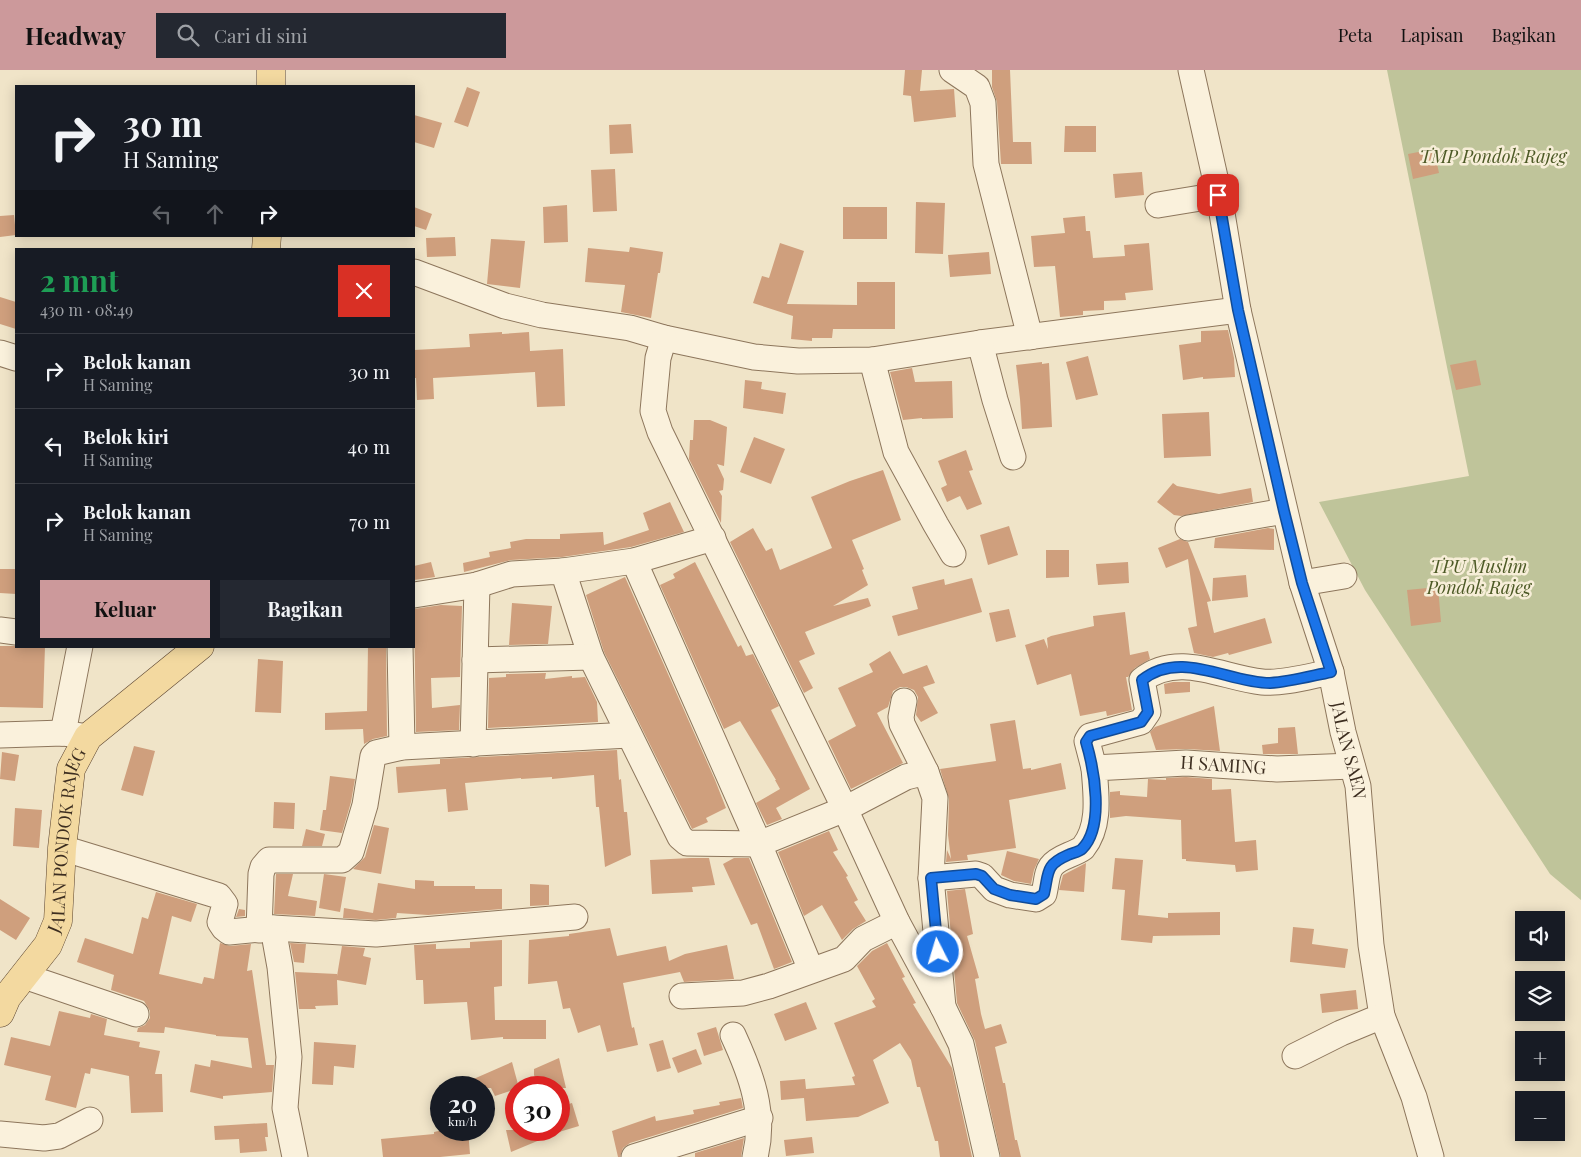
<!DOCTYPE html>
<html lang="id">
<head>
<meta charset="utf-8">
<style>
  body { margin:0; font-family:"Playfair Display",serif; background:#242831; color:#f1f3f6; height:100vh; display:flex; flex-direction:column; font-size:19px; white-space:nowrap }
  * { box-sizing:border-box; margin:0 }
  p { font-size:16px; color:#9ea1a6 }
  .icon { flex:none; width:28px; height:28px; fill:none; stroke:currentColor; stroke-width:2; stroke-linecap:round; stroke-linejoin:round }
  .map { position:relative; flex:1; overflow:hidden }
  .panel { position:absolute; left:15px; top:178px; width:400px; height:400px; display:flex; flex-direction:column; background:#171b24; border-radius:0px; box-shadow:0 2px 12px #0003 }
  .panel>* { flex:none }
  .banner { position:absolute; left:15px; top:15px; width:400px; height:152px; border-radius:0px; box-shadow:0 2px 12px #0003; background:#171b24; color:#f1f3f6; overflow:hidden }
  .fabs { position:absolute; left:1515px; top:841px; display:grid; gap:10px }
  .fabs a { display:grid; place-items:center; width:50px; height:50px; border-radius:0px; background:#171b24; box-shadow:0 2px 12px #0003; font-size:25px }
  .speed { position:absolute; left:430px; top:1006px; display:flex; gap:10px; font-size:25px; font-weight:700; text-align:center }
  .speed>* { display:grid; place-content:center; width:65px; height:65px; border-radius:50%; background:#171b24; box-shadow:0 2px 12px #0003; line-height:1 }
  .speed small { font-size:12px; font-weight:400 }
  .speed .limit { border:8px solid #d22; background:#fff; color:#111 }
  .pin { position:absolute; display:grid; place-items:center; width:42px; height:42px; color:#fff; margin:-21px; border-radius:10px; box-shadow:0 2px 8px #0006 }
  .me { position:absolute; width:55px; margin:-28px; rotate:355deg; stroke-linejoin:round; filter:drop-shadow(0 0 4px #0008) }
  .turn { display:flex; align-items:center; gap:18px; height:105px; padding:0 25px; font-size:22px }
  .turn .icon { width:65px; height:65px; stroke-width:2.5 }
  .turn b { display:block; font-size:35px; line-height:42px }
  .lanes { display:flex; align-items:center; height:48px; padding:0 25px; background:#0003; justify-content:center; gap:25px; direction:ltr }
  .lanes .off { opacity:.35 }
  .round { display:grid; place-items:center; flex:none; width:52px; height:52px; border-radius:0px; background:#242831 }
  .headline { display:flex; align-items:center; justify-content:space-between; height:85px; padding:0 25px }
  h1 { font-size:30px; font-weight:700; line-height:38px; color:#1e9e55 }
  .button { display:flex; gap:10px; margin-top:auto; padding:10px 25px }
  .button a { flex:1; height:58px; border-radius:0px; background:#cc999b; color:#111; font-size:20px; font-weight:700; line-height:58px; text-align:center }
  .button a+a { background:#242831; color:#f1f3f6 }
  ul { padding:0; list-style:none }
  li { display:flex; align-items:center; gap:15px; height:75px; padding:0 25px; border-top:1px solid #363941 }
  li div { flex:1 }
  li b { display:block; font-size:19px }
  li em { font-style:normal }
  header { display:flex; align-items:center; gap:30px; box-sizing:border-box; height:70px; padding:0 25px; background:#cc999b; color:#111 }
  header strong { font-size:24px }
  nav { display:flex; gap:28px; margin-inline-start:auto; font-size:18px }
  .search { width:350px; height:45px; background:#242831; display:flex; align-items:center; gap:12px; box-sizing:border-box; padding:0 18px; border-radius:0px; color:#9ea1a6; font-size:19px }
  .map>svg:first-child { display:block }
</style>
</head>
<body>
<header>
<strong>Headway</strong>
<div class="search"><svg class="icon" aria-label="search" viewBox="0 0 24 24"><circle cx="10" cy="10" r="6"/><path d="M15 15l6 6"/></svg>Cari di sini</div>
<nav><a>Peta</a><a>Lapisan</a><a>Bagikan</a></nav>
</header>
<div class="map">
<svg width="1581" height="1087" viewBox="0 0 1581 1087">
  <rect width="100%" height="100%" fill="#f0e4c8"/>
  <path fill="#bfc49a" d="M1387 0H1581V830L1550 804 1365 520 1319 432 1469 406Z"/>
  <path fill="#cf9f7d" d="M905 0H922L920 21 954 19 956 47 914 52 911 26 903 25Z
    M992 0H1010L1013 72H1031L1032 94H1001L997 32 992 17Z
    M467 17 480 22 468 57 454 52Z
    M414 45 442 53 434 78 414 72Z
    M631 54 633 83 610 84 609 55Z
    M1065 56H1096V82H1064Z
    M1434 79 1439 103 1413 109 1408 84Z
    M615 99 617 141 593 142 591 100Z
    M1142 102 1144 125 1115 128 1113 104Z
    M916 132 945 133 943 184 915 183Z
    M567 135 568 172 544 173 543 137Z
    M414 137 432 144 426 160 414 156Z
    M843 137H887V169H843Z
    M14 145 16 165 0 167V146Z
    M1085 146 1086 161H1090L1093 188 1125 186 1124 175 1149 173 1153 220 1125 223 1126 230 1104 231V240L1083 241V245L1060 247 1055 196 1034 197 1031 166 1065 163 1063 148Z
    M455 167 456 186 427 187 426 168Z
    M491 169 525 171 520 218 487 214Z
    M780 173 804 181 787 234 857 235V212H895V259H833L832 268H812V271L791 269 793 246 753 233 762 206 769 208Z
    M630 177 663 182 660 203H658L651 248 621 242 625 215 585 212 588 178 629 182Z
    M989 182 991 204 950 207 948 185Z
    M0 227 16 232V259L0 254Z
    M1228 260 1234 288 1235 307 1203 309V307L1183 310 1179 275 1201 272V261Z
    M502 262V264L529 262 530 281 563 279 565 336 537 337 535 302 433 308 434 329 417 330 416 308H414V280L470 277 469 264Z
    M1088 286 1098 325 1076 330 1066 292Z
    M1476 290 1481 315 1456 320 1450 295Z
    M1042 292V294L1049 293 1052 357 1022 359 1020 329 1016 295Z
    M912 298 915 312 952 311 953 348 922 349V348L903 350 890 302Z
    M745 310 762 312 761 319 786 323 783 344 743 338Z
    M1209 342 1211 386 1164 388 1162 344Z
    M694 350H710L727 357 724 396 717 394 724 409 723 420 719 421 722 426 721 453 689 389 690 370H693Z
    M754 367 785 379 771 414 740 402Z
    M966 380 973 400 969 401 982 434 967 440 960 426 947 432 941 418 947 415 938 391Z
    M883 400 901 450 852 470 864 499 862 500 868 515 833 536 868 528 871 536 805 562 815 584 799 591 813 618 804 623 730 472 753 458 766 481 772 478 780 500 832 478 811 427 850 411Z
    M1173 413 1177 416 1219 424 1251 418 1253 432 1181 446 1174 445 1157 432Z
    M670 432 684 462 631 477 562 487 511 490 464 502 463 493 490 487 489 482 511 478 510 472 526 469H560V464L603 462 604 475 649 460 643 443Z
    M1009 456 1018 485 988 495 980 465Z
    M1268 458 1274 459V480L1214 478 1215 468Z
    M1180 469 1188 472 1200 502 1211 531 1207 532 1214 563 1265 548 1272 573 1229 585 1228 583 1213 587 1194 583 1188 558 1197 556 1188 489 1166 498 1158 478Z
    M1046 480H1069V507L1046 508Z
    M431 492 435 507 414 510V496Z
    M695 492 738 577 741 575 746 586 753 584 779 636 771 640 810 719 776 738 782 749 767 755 756 733 780 719 775 710H776L740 651 724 659 660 515 675 508 673 504Z
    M1128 492 1129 513 1098 515 1096 494Z
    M0 499H16V524L0 523Z
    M1246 505 1248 527 1212 531 1213 508Z
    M625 507 715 710 726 738 706 748 708 752 692 759 604 582 586 525Z
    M972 508 982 542 898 566 892 546 918 539 912 517 944 509 945 515Z
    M1438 517 1441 552 1411 556 1407 520Z
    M512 533 552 536 548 574 509 575Z
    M441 535 462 536 460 607 431 608 432 638 460 635 459 660 416 662 414 539Z
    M1009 539 1016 567 996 572 989 543Z
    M1125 542 1130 585 1148 581 1150 589 1135 598 1128 607H1126L1132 640 1107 646 1106 641 1080 646 1071 604 1037 615 1025 575 1044 569 1048 579 1047 568 1051 566 1094 556 1093 546Z
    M0 576H45L43 638 0 637Z
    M368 576H386L387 666 373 669 364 674 363 659 325 660V643L367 641Z
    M890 581 903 604 927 595 935 613 923 617 938 643 921 652 916 645 918 627 914 620 906 617H900L893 621 888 637 877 643 903 693 851 719 828 671 856 656 838 618 873 602 869 594Z
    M258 589 283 591 281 643 255 642Z
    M546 603 545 609 572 606V608L585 607 597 632 598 652 488 658 489 608 506 607V604Z
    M1173 612H1190V622L1165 624 1164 614Z
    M1214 636 1220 681 1187 679 1156 680 1150 662 1155 657Z
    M1015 650 1023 699 1031 698V700L1061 693 1066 719 1009 730 1016 778 967 785 968 790 946 792 947 780 951 789 948 765 949 729 940 699 996 691 990 654Z
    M1295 657 1298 684H1263L1262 675 1278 673V658Z
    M134 676 155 681 143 726 121 720Z
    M617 680 619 710 621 709 624 742H627L631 785 605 797 599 737H596L594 705 552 709V707L521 709V708L465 713 468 740 448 742 446 719 398 723 396 697 440 694V689Z
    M2 682 19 685 15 711 0 709Z
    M330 706 355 709 351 732 342 763 320 760 323 740H326Z
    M1186 707 1212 709V720L1231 719 1235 772 1256 770 1258 800 1236 802 1235 795 1186 791V789H1182L1181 750 1126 746 1110 748V722L1120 721V725L1147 727 1148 709 1166 710V708Z
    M274 732 295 733 294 759 273 758Z
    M15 738 42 740 39 778 13 776Z
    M374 755 389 758 381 804 353 799 365 787Z
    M306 759 325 764 322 776H302Z
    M829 761 838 780 833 782 848 806 846 807 858 830 854 832 866 851 853 859 842 870 822 835 804 846 778 782Z
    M1007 781 1039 789 1034 800 1031 814 1014 811 1001 805Z
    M691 788H709L715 815 692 817 693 822 652 824 650 790Z
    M734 788H749L792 892 774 899 757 853 751 855 723 794Z
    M1115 788 1143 790 1138 845 1168 848V843L1220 842V865L1153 866 1152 873 1121 870 1125 820 1112 819Z
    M1086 793 1084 822 1059 820 1063 805Z
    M276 804H293L288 826 317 831 315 846 274 844Z
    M324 804 346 807 340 842 319 838Z
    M415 810 434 811V816H475V819H502V839L428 845 397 843 396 848 376 850 343 848 344 838 373 843 378 813 415 819Z
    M530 814 549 815V835L530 836Z
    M965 819 973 864 967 866 979 908 975 909 981 944 985 959 1001 954 1007 973 995 977 1003 1013H1005L1015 1070H1017L1021 1087H1001L975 971 957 933 947 821Z
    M156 822 197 834 191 852 172 846 159 904 202 914 204 907 214 909 220 873 230 876 251 874 247 901 252 900 266 995H274L272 1022 223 1026V1029L190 1022 195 994 210 997 211 990 252 998 248 968 216 966V965L165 957 164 963 137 962 138 958 145 955 150 948V941L144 931 111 920 114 905 77 892 85 868 133 884 142 847 148 849Z
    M0 829 30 848 16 870 0 860Z
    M239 839 245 840V846L236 847Z
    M1293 857 1314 859 1312 874 1348 879 1345 898 1290 892Z
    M610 858 617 886 666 876 669 891 685 884 727 875 734 909 684 912 680 902 623 913 632 958 634 957 638 975 607 982 600 955 578 963 570 938 563 939 557 911 528 914 529 870 569 866V864Z
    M502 870V916L494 917 495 950H546V969H503V967L471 970 467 932 424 934 423 910H416L414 875 436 874V879L470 878V872Z
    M290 873 306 874 304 893 294 892Z
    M887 873 905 907 902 908 916 933 913 934 952 998 972 1087H940L938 1071H935L920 1017H917L911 990 900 973 873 990 889 1033 858 1047 806 1051 804 1028 781 1030 780 1011 805 1009 806 1019 855 1015 852 1007 855 1006 834 953 876 937 872 931 875 929 857 896 872 881Z
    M342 876 365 878 363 886 371 888 366 915 337 910 338 935 315 936 316 939H299L295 902 337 904V906Z
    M1356 920 1358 939 1322 943 1320 924Z
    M806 932 817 959 785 971 774 944Z
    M59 941 90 948 91 944 107 949 104 965 140 972 139 977 160 981 155 1004H162L163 1042 131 1043 129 1006 91 998 90 1004 85 1003 76 1038 45 1030 51 1006 4 995 11 967 50 976Z
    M716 957 723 980 704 986 697 963Z
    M663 970 671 998 657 1002 649 974Z
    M314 972 356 975 354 998 334 996 333 1015 312 1014Z
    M696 979 702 994 678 1003 672 988Z
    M559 988 566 1018H539L534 1005V999Z
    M512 992 519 1018 495 1026 491 1018H453Z
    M741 1028 743 1038 630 1073 623 1078 620 1087H618L612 1061 655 1046 656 1051 694 1044 693 1040 720 1035 719 1032Z
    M572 1033 579 1056 559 1062 511 1082 506 1060H559V1037Z
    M267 1053 268 1067H265L267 1081 240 1083 239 1069 215 1070 214 1056Z
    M443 1060H468L470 1084 440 1087H383L381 1069 434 1064V1062Z
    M812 1067 814 1083 786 1086 784 1070Z
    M744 1068 741 1087H695V1083Z"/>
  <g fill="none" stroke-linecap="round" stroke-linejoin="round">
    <defs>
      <g id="minor">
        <path d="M952 0 977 17 983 33 986 94 1030 267"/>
        <path id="s1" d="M1191 0 1219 125 1238 240 1302 513 1331 602 1343 662 1358 716 1371 875 1382 946 1341 963 1295 986"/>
        <path d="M1158 135 1219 125"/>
        <path d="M414 202 505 236 542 245 630 258 664 268 754 287 798 291 872 290 980 273 1238 240"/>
        <path d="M664 268 658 288 653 341 660 362 845 739 897 852 943 937 961 974 987 1087"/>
        <path d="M980 273 995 330 1013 387"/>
        <path d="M0 283 16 288"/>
        <path d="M872 290 896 382 936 455 953 484"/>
        <path d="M1188 458 1284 441"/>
        <path d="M634 491 759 774 811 900"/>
        <path d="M563 501 634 491 713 468"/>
        <path d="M1302 513 1344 506"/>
        <path d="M414 525 477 515 512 504 563 501 591 587 680 767 687 773 759 774 845 739 906 707 926 702 935 728 931 808 943 937"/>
        <path d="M0 560 16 562"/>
        <path d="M400 576 402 677"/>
        <path d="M475 590 591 587"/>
        <path d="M904 631 901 647 902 654 926 702"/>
        <path d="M63 663 80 576"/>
        <path d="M0 665 63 663 88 667"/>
        <path d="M473 674 477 515"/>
        <path d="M1094 698 1087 671 1090 666 1141 652 1148 642 1142 610C1178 581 1223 608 1262 612 1283 614 1310 606 1331 602"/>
        <path d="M62 778 219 826 225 834 220 852 224 858 229 862 273 858 376 864 575 847"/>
        <path id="s2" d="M931 808 976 804 982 806 994 819 1010 825 1036 829 1044 824C1049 801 1045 795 1069 785 1074 783 1079 781 1083 778 1101 756 1096 724 1094 698L1186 693 1277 699 1352 696"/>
        <path d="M273 858 280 897 289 987 285 1038 295 1087"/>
        <path d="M259 860 261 804 263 797 269 790H342L351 782 365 735 373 686 376 683 402 677 629 665"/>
        <path d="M24 906 136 944"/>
        <path d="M682 926 743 923 769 916 844 889 863 869 897 852"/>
        <path d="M1382 946 1414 1027 1431 1087"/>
        <path d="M733 965C751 1004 766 1043 755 1087"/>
        <path d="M0 1064 44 1068 59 1066 90 1050"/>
        <path d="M634 1087 760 1048"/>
      </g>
      <g id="major">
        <path d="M271 16V0"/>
        <path d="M266 179 267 166"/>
        <path id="s3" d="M0 943 7 927 48 875 58 851 62 778 71 699 88 667 200 576"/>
      </g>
    </defs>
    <use href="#minor" stroke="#8d765c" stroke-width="27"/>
    <use href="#major" stroke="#5b4430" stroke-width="29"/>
    <use href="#minor" stroke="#faf1dc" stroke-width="25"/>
    <use href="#major" stroke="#f3d9a0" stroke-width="28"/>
  </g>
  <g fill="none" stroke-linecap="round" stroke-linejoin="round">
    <defs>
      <path id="route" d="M938 882 931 808 976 804 982 806 994 819 1010 825 1036 829 1044 824C1049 802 1045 795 1068 785 1072 783 1079 782 1082 779 1105 756 1094 699 1086 672L1090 666 1141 652 1148 642 1142 610C1181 579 1228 613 1270 613 1289 612 1311 606 1331 602L1302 513 1284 441 1238 240 1218 125"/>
    </defs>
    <use href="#route" stroke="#114b97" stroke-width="12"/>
    <use href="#route" stroke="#1a73e8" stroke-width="9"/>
  </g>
  <g text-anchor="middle" stroke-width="5" stroke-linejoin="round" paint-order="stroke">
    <g font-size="18" font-style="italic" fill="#4d5a26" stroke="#f7eed8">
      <text x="1493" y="93">TMP Pondok Rajeg</text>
      <text x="1479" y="503">TPU Muslim<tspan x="1479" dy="21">Pondok Rajeg</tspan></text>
    </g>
    <g font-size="18" fill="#3d2e20" stroke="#f7eed8">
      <text dy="6" stroke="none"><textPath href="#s1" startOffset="699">JALAN SAEN</textPath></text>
      <text dy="6" stroke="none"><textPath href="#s2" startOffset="400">H SAMING</textPath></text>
      <text dy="6" stroke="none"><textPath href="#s3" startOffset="191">JALAN PONDOK RAJEG</textPath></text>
    </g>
  </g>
</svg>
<div class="fabs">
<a><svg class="icon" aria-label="sound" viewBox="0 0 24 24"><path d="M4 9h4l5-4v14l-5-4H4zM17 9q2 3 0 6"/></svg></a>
<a><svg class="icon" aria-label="layers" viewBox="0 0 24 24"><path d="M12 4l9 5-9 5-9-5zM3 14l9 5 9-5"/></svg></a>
<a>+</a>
<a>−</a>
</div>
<div class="speed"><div>20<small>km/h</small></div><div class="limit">30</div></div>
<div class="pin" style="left:1218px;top:125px;background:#d93025"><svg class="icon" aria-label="arrive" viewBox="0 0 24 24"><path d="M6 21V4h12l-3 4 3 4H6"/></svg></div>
<svg class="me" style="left:938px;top:882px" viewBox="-20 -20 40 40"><circle r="17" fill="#1a73e8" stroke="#fff" stroke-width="3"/><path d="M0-11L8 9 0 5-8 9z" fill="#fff"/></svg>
<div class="banner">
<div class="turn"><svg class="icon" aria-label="right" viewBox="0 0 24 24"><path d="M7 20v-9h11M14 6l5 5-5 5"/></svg><div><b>30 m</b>H Saming</div></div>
<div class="lanes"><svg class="icon off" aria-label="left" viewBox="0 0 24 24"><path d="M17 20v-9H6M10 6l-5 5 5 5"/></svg><svg class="icon off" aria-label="ahead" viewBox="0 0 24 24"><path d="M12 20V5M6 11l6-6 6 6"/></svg><svg class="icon" aria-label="right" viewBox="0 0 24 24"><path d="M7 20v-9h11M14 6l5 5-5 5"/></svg></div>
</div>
<section class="panel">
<div class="headline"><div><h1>2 mnt</h1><p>430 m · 08:49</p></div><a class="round" style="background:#d93025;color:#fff"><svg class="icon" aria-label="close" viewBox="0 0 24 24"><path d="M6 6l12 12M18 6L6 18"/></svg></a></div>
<ul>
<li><svg class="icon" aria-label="right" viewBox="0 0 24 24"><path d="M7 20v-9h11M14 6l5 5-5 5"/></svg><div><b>Belok kanan</b><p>H Saming</p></div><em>30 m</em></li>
<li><svg class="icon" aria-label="left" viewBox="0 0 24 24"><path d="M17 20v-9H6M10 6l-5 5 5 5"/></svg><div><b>Belok kiri</b><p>H Saming</p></div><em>40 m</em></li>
<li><svg class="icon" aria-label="right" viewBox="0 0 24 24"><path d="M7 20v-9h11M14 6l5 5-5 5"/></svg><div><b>Belok kanan</b><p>H Saming</p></div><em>70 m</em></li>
</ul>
<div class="button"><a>Keluar</a><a>Bagikan</a></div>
</section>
</div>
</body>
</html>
